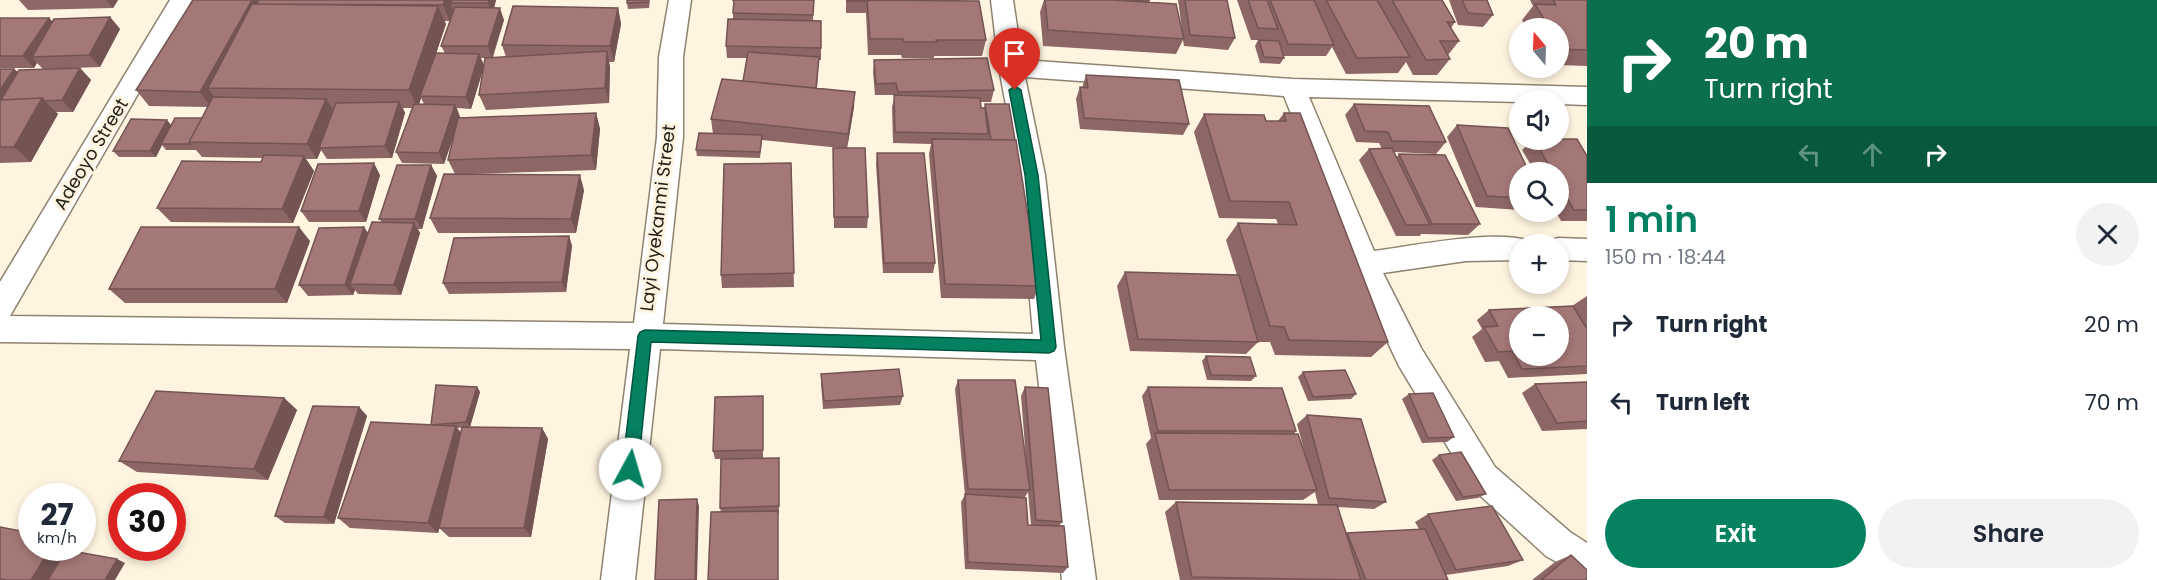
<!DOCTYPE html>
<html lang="en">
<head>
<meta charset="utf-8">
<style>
  body { margin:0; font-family:Poppins,sans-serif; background:#f2f2f3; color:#1f2937; height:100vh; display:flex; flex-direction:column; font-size:22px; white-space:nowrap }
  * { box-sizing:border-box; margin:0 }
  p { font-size:20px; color:#747a83 }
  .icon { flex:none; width:33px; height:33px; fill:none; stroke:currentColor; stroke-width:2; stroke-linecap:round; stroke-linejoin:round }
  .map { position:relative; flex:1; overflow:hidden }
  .side { display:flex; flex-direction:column; background:#fff; width:570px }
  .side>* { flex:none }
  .hud { background:#0b6e4f; color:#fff; overflow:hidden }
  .needle { width:39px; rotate:341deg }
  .buttons { position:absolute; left:1509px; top:18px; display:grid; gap:12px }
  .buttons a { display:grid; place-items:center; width:60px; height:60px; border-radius:50%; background:#fff; box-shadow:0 3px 9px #0003; font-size:30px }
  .speed { position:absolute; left:18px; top:483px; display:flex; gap:12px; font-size:30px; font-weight:700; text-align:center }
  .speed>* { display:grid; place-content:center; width:78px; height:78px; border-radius:50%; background:#fff; box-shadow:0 3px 9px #0003; line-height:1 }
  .speed small { font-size:15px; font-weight:400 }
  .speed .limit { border:9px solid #d22; background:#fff; color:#111 }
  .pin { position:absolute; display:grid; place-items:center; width:51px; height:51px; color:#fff; margin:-62px -26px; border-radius:50% 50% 50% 0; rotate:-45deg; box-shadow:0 0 6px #0007 }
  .pin .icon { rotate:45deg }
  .me { position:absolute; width:66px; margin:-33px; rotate:6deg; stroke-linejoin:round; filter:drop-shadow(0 0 4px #0008) }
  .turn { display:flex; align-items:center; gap:21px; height:126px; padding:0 18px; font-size:27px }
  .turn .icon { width:78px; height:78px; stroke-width:2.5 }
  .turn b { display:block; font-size:42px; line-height:51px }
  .lanes { display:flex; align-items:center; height:57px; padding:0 18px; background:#0003; justify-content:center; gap:30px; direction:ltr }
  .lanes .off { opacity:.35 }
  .round { display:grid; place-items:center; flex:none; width:63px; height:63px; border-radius:32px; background:#f2f2f3 }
  .head { display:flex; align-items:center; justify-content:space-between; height:102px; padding:0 18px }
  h1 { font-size:36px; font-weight:600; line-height:45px; color:#038161 }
  .cta { display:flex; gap:12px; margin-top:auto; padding:12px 18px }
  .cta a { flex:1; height:69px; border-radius:36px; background:#038161; color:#fff; font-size:24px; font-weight:600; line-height:69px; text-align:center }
  .cta a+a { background:#f2f2f3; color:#1f2937 }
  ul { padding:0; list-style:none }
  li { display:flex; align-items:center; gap:18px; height:78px; padding:0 18px }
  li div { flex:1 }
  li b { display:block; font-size:22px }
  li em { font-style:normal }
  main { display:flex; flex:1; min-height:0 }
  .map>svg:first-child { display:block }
</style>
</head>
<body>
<main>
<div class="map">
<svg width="1587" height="580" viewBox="0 0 1587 580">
  <rect width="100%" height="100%" fill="#fff4df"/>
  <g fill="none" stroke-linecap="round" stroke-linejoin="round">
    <defs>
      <path id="minor" d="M170 0H192L10 316 634 323 657 137 659 57 669 0H691L683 57V137L663 324 1033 334 1019 175 999 68 991 0H1013L1022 60 1293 79 1587 87V105L1558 104V100L1520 102 1309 97 1374 251C1413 246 1494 229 1530 241L1532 244H1520V260L1466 261 1383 273 1421 348 1495 467 1570 532 1587 543V579L1546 556 1473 489 1399 366 1351 264 1284 96 1025 77 1045 175 1064 347 1096 580H1062L1036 360 660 349 635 580H601L630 349 0 342V282Z
        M1558 238 1587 239V261L1558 260V244H1546L1548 241Z"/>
    </defs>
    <use href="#minor" stroke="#8e8371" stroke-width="3"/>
    <use href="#minor" fill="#fff" fill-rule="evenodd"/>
  </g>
  <path fill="#8d6766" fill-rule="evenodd" d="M19 0H118L113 8 28 10Z
    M193 0H496L494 8 504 20 493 57H506L502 45 618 8 621 24 614 62H609L610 67 609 103 486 110 479 95 484 67 471 109 457 108 460 117V118L596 113 600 129 596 170 471 174 584 190 576 233H438L430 218 455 174 448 160 453 138 444 164 402 163 396 152 412 108H403L405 113 392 158 327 159 321 150 317 159H306L314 171 293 223 171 222 157 208 261 162 263 158 202 157 196 150H166L162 145 156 157H119L113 151 171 125 202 118 207 107 149 106 136 90ZM444 21H450L441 46 445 53H436L446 24ZM481 58H485L484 65ZM421 98 424 104H419Z
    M650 0 649 8 628 9 627 3Z
    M732 0H828H814L813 20 821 21V60H819L817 88 854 107 847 148 868 217 867 228H834L833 148H840L762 140 760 158 697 156 696 150 713 134 711 119 743 81 747 58H727L726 46 733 19V13L734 1H732Z
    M846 0H957L986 40 982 56H934V58H902L901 55H868L866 13H846Z
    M1044 0H1149V2L1182 29 1178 0H1227L1235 38 1228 50 1184 46 1183 40 1176 54 1043 46 1040 12Z
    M1237 0H1442L1455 22 1451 28 1459 41 1448 55 1450 59 1437 75H1413L1406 62 1398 73 1346 74 1332 47 1326 56H1284V58L1280 64 1260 63 1255 46 1258 40H1251Z
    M1449 0H1487L1493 15 1483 27 1458 25Z
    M1530 0H1587V66L1558 65V28H1526L1522 20 1533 6Z
    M110 17 120 29 100 67 43 69 37 63 34 68H0V18H49L53 22Z
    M874 60 994 90 991 102H980L981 108H984L985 104 1039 286 1034 299 941 298 929 154 931 144 893 143 892 107 895 95H875L873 72Z
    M80 68 91 80 73 112H56L58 114 31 162 0 163V69H14L18 72Z
    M1086 75 1189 124 1183 135 1080 129 1076 99 1080 87 1082 88Z
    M1354 104 1446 142 1436 154 1394 152 1396 158 1399 154 1480 224 1468 235 1421 234 1420 236H1396L1359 160 1369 149H1382L1379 143 1356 142 1345 115Z
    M1284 113 1388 342 1371 357 1275 355 1270 342H1258L1246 354 1130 351 1117 286 1125 272 1237 275 1226 240 1238 223 1278 224 1276 219 1219 218 1194 132 1204 114 1266 121H1278Z
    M1457 125 1520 172V210L1476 207 1447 137Z
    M1533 140H1558L1587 156V221H1561L1556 212H1558V172H1535L1522 150Z
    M877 153 935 263 933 273H883L876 164Z
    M791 163 794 287 722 288 721 275Z
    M431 165 437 176 422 229H418L420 233 401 295 358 294 355 290 353 295 308 296 299 285 368 234 382 222 379 219Z
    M380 175 366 222H309L301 211Z
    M569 236 572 246 566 292 449 294 443 283Z
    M310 241 287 303H125L109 289Z
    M1587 296V374L1508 378 1499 361 1485 362 1472 337 1482 329 1477 320 1489 310 1572 306Z
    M1206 356 1256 376 1251 381 1207 380 1202 361Z
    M1303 372 1356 394 1351 399 1308 401 1298 377Z
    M821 374 903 396 900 405 823 409 821 383Z
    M958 380 1026 459 1021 396 1025 387 1062 522 1059 526 1068 567 1063 573 965 569 961 502 965 495 955 389ZM1028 492 1031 525H1028L1025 497Z
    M1587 382V429L1542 431 1522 393 1535 384Z
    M477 387 480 392 470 427 457 428 461 433 542 428 548 439 531 537H449L439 528 440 525 438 533 350 528 338 518 431 425Z
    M1148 387 1296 431 1294 434 1305 454 1297 424 1307 415 1386 502 1374 509 1337 507 1346 534 1419 529 1415 522 1428 514 1523 560 1508 566 1446 575 1448 580H1180L1165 512 1176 502 1318 505 1315 492 1303 500H1159L1146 444 1151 438 1142 396Z
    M1409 394 1454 437 1447 442 1422 443 1402 399Z
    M284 398 297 410 268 480 137 472 119 461Z
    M763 405V458L715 459 713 451Z
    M359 407 367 416 334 524 285 523 275 516Z
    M1439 455 1486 494 1478 498 1456 501 1432 460Z
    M779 458V514L721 512 720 508Z
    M1571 555 1587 580H1532L1555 562Z"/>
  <path fill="#735453" d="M106 0H118L113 8Z
    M252 0H271L208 88 216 99 212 108 200 92Z
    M445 0H457L451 3 453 10 450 21 443 5Z
    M489 0H496L492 15 488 3Z
    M438 6 446 24 422 96H420L421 98 418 108 409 90Z
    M500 8 504 20 492 58 488 46Z
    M618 8 621 24 614 62 610 46Z
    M110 17 120 29 100 67 89 55Z
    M49 18 60 30 32 57 37 63 34 68 23 56Z
    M607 51 610 67 609 103 605 88Z
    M479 54 484 66 471 109 466 97Z
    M80 68 91 80 73 112 62 100Z
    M14 69 26 80 0 102V90Z
    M855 92 854 107 847 149 848 134Z
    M42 98 58 114 31 162 14 147Z
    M326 99 336 114 319 148 321 150 317 159 307 144Z
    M399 102 405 113 392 158 385 146Z
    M455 105 460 117 444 164 439 153Z
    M596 113 600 129 596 170 591 155Z
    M167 120 172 126 161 144 162 145 156 157 150 151Z
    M304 156 314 171 293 223 282 209Z
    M374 163 380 175 366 222 359 211Z
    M431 165 437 176 422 229 415 219Z
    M580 175 584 190 576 233 571 219Z
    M414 223 420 233 401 295 394 285Z
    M299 227 310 241 287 303 275 289Z
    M364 227 371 237 350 284 355 290 353 295 345 285Z
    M569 236 572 246 566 292 562 282Z
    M477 387 480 392 470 427 466 422Z
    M284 398 297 410 268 480 254 469Z
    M359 407 367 416 334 524 324 517Z
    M456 426 464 437 438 533 428 523Z
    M542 428 548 439 531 537 524 528Z
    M697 499 699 506 697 580H695Z
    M51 548H71L51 580H31Z
    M117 559 125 563 115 580H105Z"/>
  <path fill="#a47877" stroke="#735453" stroke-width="1.5" fill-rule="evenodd" d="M193 0H252L200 92 136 90Z
    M259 0H445L443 5 257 4Z
    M452 0H489L488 3H451Z
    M627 0H648V2L627 3Z
    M734 0H814L813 15 733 13Z
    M847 0H867L868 1H847Z
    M867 0 979 1 986 40H936L937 42H904L903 39H870Z
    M1045 0H1113L1176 4 1184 39 1048 30Z
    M1113 0H1149V2Z
    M1185 0H1227L1235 38 1190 35Z
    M1248 0H1267L1278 29 1258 28Z
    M1270 0H1314L1334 45 1288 44Z
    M1326 0H1377L1410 57 1357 58Z
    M1392 0H1442L1455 22H1447L1459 41H1440L1450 59 1426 60Z
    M1462 0H1487L1493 15 1468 13Z
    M1553 0H1587V50L1560 49 1558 46V28H1549L1535 4 1556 5Z
    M252 4 438 6 409 90 208 88Z
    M513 6 618 8 610 46 502 45Z
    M455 7 500 8 488 46H441Z
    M110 17 89 55 32 57 54 19Z
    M0 18H49L23 56H0Z
    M728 19 821 21V48L726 46Z
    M1259 40 1279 41 1284 58 1264 57Z
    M607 51 605 88 479 95 485 58Z
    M748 52 819 57 816 88 743 81Z
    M436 53 479 54 466 97 420 96Z
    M987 58 994 90 898 92 896 83 876 84 874 60Z
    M80 68 62 100 45 101 42 98 1 100 19 70Z
    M0 69H14L0 90Z
    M1086 75 1179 80 1189 124 1084 118 1080 87 1088 88Z
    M722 79 855 92 848 134 711 119Z
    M894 95 980 98 981 108H985L988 134 895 132Z
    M213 97 326 99 307 144 189 142Z
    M42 98 14 147H0V100Z
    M399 102 385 146 319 148 336 103Z
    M414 104 455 105 439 153 396 152Z
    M985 104H1009L1015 140H991Z
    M1354 104 1429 106 1446 142 1392 141 1388 132 1365 131Z
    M596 113 591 155 448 160 458 118Z
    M1284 113H1300L1388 342 1289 340 1284 327 1270 326 1238 223 1297 225 1289 202 1230 201 1204 114 1264 115 1266 121H1286Z
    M175 118H202L189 142 190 144H161Z
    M131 119 167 120 150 151H113Z
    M1457 125 1508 128 1529 172H1520V198L1487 196Z
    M699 133 762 135 760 152 696 150Z
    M932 139 1016 140 1039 286 945 284Z
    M1558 139H1577L1587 156V210H1574L1558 183V172H1553L1534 140Z
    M833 148H865L868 217H834Z
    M1392 148 1430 225H1406L1369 149Z
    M877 153H924L935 263H884Z
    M1399 154 1445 155 1480 224H1432Z
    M264 155 304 156 282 209 157 208 182 161 261 162Z
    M374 163 359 211H301L318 164Z
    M791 163 794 273 721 275 724 164Z
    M397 165H431L415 219H379Z
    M444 174 580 175 571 219 430 218Z
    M372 222 414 223 394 285 350 284Z
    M141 227H299L275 289H109Z
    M364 227 345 285H299L319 228Z
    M569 236 562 282 443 283 454 238Z
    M1125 272 1239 275 1258 342 1138 339Z
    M1573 306 1587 329V366L1522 369 1512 351 1498 352 1484 327 1498 326 1489 310ZM1520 316H1558V356H1520Z
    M1206 356 1250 357 1256 376 1211 375Z
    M899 369 903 396 824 401 821 374Z
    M1345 370 1356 394 1313 397 1303 372Z
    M958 380H1015L1030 490 968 489Z
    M1587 382V421L1557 423 1535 384Z
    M436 385 477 387 466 422 431 425Z
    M1025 387 1048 388 1062 522 1036 520Z
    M1148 387 1282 388 1296 431H1158Z
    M156 391 284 398 254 469 119 461Z
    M1433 393 1454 437 1428 438 1409 394Z
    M763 396V450L713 451 715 397Z
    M313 406 359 407 324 517 275 516Z
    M1307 415 1361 419 1386 502 1329 498Z
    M371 422 456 426 428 523 338 518Z
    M462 427 542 428 524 528H439Z
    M1155 433 1298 434 1317 490H1169Z
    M1461 452 1486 494 1463 497 1439 455Z
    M779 458V506L720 508 721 459Z
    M965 494 1026 498 1028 525 1064 526 1068 567 968 562Z
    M697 499 695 580H655L659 500Z
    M1176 502 1337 505 1361 580 1192 577Z
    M1492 506 1523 560 1456 570 1428 514Z
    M778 511V580H708L711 512Z
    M0 527 32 533V548H51L31 580H7L0 579Z
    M1425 529 1448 580H1366L1347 533Z
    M66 550 117 559 105 580H48Z
    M1571 555 1587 570V580H1541Z"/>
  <path fill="#038161" stroke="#02543f" stroke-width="1.5" d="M1015 86 1021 90 1038 175 1056 347 1054 351 1049 353 651 342 638 469 636 474 630 476 625 474 622 469 638 336 640 332 645 330 1041 340 1025 175 1009 90Z"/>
  <g text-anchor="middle" stroke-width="6" stroke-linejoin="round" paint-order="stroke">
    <g font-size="18" fill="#25211a" stroke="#fff4df">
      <text transform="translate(91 154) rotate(-59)" y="6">Adeoyo Street</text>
      <text transform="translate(658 218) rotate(-83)" y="6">Layi Oyekanmi Street</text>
    </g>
  </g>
</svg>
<div class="buttons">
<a><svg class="needle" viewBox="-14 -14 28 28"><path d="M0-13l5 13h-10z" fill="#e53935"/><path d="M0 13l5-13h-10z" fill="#747a83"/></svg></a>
<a><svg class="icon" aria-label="sound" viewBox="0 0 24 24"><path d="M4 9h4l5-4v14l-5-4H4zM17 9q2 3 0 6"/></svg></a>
<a><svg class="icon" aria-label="search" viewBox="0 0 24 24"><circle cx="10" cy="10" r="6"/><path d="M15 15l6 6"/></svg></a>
<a>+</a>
<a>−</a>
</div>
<div class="speed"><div>27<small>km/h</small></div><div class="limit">30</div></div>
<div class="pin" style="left:1015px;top:90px;background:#d93025"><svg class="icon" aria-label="arrive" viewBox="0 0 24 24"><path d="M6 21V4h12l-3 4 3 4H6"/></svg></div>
<svg class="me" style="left:630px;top:469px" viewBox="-20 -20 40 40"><circle r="19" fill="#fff"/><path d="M0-13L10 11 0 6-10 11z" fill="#038161"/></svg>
</div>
<section class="side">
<div class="hud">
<div class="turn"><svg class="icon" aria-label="right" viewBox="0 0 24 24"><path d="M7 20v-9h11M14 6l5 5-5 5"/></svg><div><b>20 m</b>Turn right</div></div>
<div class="lanes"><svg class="icon off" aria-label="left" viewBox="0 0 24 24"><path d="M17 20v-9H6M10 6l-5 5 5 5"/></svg><svg class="icon off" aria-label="ahead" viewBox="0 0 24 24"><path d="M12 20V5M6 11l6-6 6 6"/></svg><svg class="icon" aria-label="right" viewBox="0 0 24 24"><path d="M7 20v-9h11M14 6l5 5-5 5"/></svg></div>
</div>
<div class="head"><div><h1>1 min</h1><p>150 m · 18:44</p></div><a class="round"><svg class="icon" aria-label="close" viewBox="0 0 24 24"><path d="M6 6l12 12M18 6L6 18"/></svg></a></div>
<ul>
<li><svg class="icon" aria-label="right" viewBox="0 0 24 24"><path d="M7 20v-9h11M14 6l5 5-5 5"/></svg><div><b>Turn right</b></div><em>20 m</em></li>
<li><svg class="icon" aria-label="left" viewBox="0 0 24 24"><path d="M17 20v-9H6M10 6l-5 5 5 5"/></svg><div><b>Turn left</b></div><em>70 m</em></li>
</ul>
<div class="cta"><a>Exit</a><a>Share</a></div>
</section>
</main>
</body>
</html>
